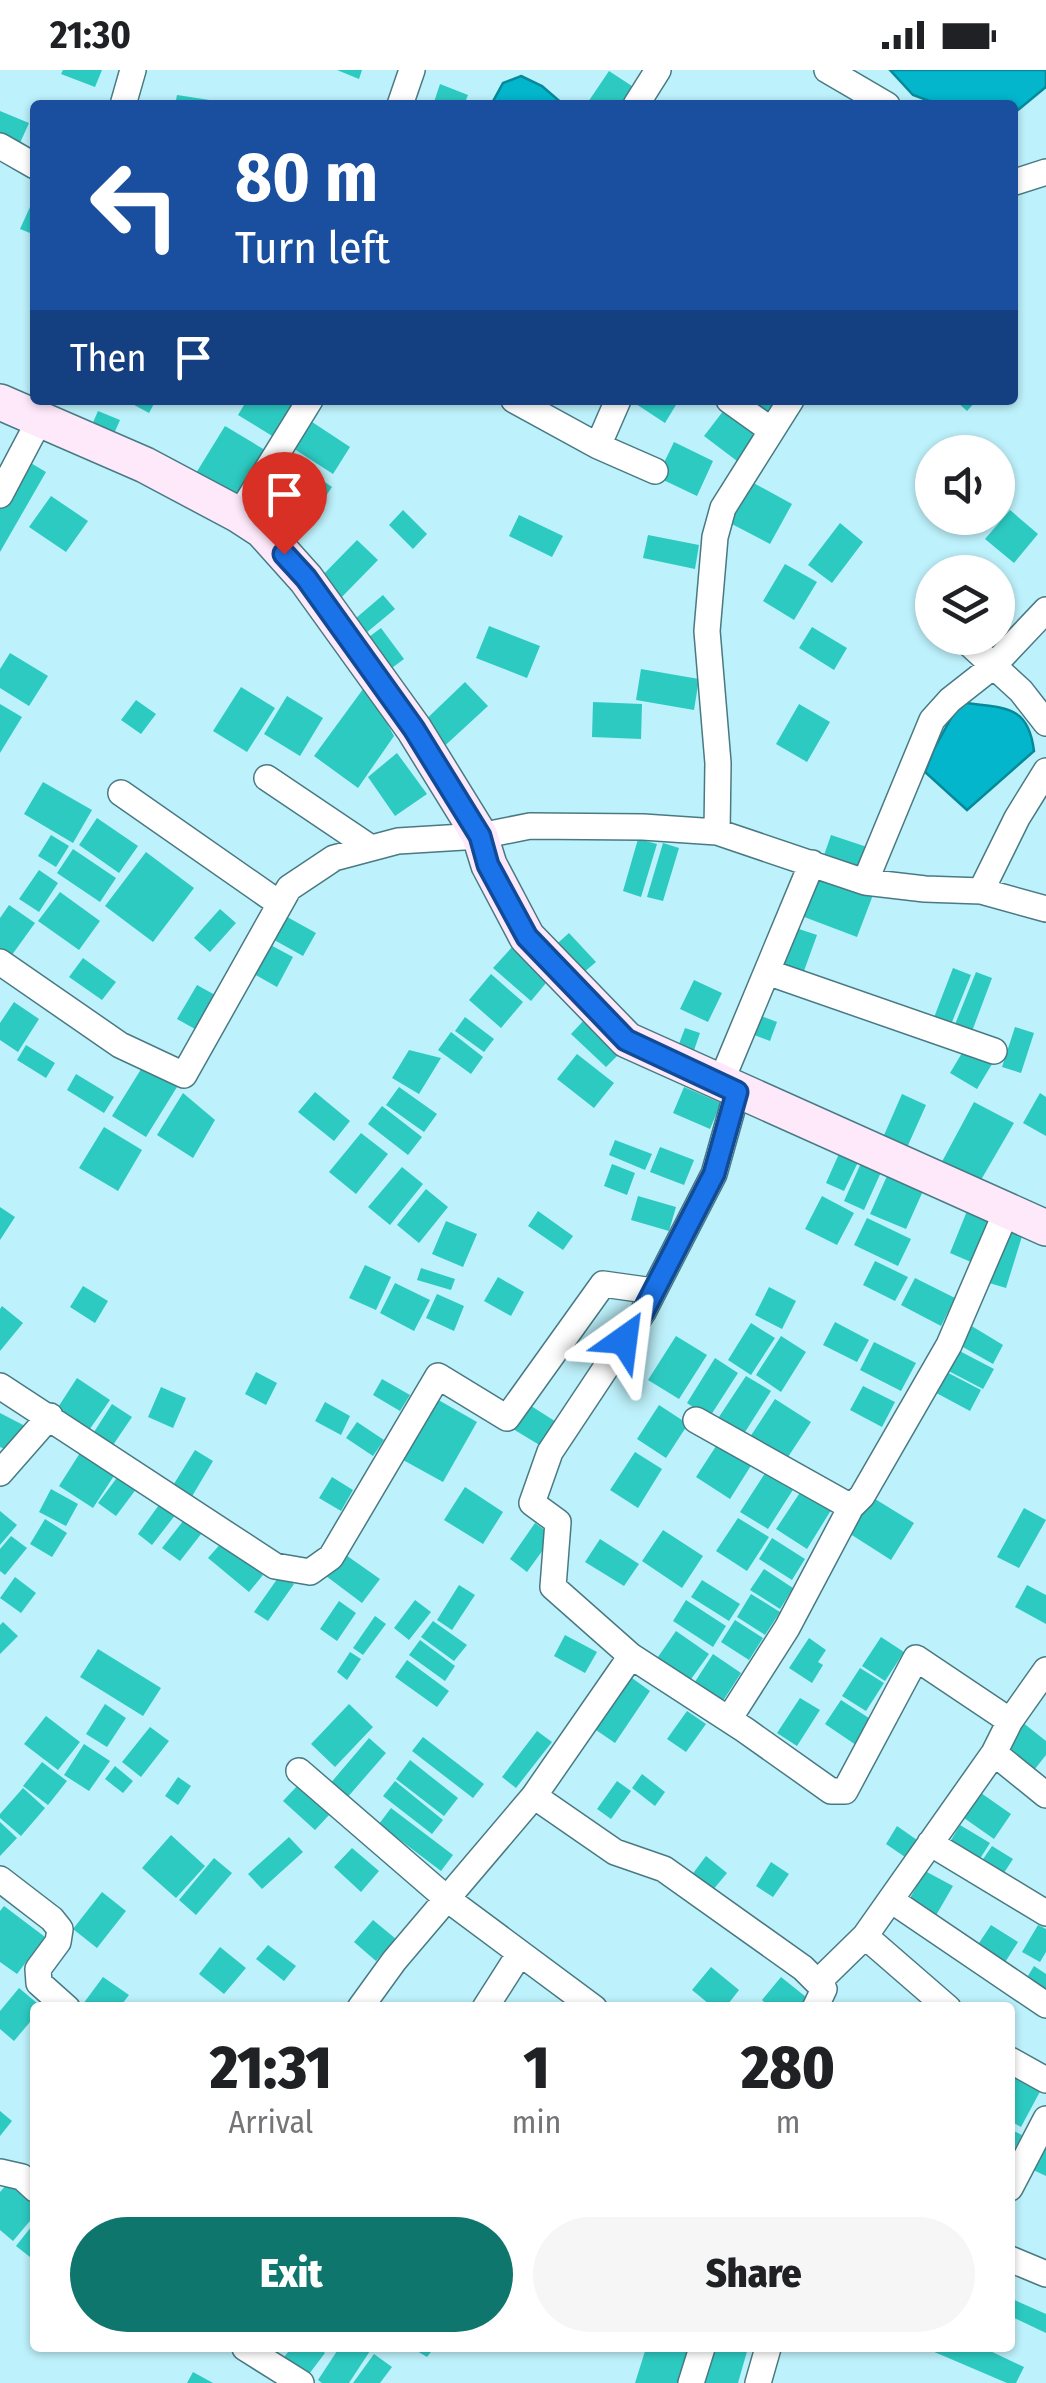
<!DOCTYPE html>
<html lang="en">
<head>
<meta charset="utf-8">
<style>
  body { margin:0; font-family:"Fira Sans Condensed",sans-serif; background:#f6f6f6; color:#202124; height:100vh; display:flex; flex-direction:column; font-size:38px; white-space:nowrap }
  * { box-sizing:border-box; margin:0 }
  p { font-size:32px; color:#757577 }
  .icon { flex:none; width:55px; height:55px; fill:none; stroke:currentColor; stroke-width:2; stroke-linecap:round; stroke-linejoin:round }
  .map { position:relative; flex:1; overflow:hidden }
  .details { position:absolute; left:30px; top:1932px; width:985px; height:350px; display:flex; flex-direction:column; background:#fff; border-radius:10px; box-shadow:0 2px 8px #0004 }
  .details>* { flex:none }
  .hud { position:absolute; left:30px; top:30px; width:988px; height:305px; border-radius:10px; box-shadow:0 2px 8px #0004; background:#1a4fa0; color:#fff; overflow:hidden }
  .tools { position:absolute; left:915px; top:365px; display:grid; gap:20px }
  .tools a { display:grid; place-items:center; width:100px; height:100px; border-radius:50%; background:#fff; box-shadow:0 2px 8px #0004; font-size:50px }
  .pin { position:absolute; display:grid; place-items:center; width:85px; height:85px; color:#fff; margin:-102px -42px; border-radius:50% 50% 50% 0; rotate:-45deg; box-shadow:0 0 10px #0007 }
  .pin .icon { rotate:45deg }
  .me { position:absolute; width:110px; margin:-55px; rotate:31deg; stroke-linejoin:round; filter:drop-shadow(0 0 8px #0008) }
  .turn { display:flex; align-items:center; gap:35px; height:210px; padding:0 40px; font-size:45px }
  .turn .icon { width:130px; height:130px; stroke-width:2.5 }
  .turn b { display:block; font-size:70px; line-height:85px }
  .then { display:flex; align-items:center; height:95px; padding:0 40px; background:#0003; gap:20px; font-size:38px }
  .eta { display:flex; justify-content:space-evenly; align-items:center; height:170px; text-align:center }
  .eta b { font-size:60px; font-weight:800; line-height:70px }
  .button { display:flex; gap:20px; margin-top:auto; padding:20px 40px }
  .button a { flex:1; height:115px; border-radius:60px; background:#0f766e; color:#fff; font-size:40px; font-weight:800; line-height:115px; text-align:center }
  .button a+a { background:#f6f6f6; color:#202124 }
  .status { display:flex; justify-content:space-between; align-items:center; height:70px; padding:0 50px; background:#fff; direction:ltr }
  .status svg { height:28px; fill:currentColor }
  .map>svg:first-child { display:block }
</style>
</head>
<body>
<div class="status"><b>21:30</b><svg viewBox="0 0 49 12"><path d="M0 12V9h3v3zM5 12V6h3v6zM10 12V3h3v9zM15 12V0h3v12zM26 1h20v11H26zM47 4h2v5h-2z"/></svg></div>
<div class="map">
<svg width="1046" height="2313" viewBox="0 0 1046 2313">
  <rect width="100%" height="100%" fill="#bdf1fb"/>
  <path fill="#03b6cc" stroke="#068a9a" stroke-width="2.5" d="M890 0H1046V17L1013 44 1012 35H940L913 25Z
    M521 6 542 16 564 35H491L503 13Z
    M960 632C1002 639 1028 632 1034 681L967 740 925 702 934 679Z"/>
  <path fill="#2dcac2" d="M63 0H102L95 17 61 4Z
    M337 0H362L359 9Z
    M609 1 635 18 623 35H586Z
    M440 14 468 25 464 35H433Z
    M177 25 229 33 228 35H175Z
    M0 41 29 53 20 73 0 64Z
    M35 126V165L20 159Z
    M125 330H156L149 343Z
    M247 330H302L277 369 238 345Z
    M639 330H679L665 353 636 334Z
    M739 330H785L770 352Z
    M955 330H977L967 341Z
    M724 340 756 364 737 391 704 366Z
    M98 341 120 350 113 366 91 357Z
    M303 346 350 377 333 404 285 373Z
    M225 356 270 383 238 435 193 408Z
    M674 372 713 391 697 426 657 407Z
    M283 383 332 417 292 475 243 441Z
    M24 389 46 402 0 482V431Z
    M750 411 792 434 770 474 728 452Z
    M51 426 88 451 66 482 29 457Z
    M403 440 427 464 413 479 389 455Z
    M1010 440 1038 464 1014 493 985 469Z
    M519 445 563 466 552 487 509 466Z
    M840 453 863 472 832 513 808 495Z
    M648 465 699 475 695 499 643 488Z
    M357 470 378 490 335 534 314 514Z
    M785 494 817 512 794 550 763 531Z
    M383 525 395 539 360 568 349 554Z
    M489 556 540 576 527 608 476 588Z
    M812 557 847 578 834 600 799 578Z
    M381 558 404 589 381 606 358 575Z
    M10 583 48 606 29 636 0 618V599Z
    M641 599 699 609 694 640 636 630Z
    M465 612 488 636 438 682 416 659Z
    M366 615 394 666 358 718 314 686Z
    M241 617 275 638 247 682 213 661Z
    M287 626 323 648 300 686 264 664Z
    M136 630 156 644 141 664 121 650Z
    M593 632 642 634 641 669 592 667Z
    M0 634 22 647 0 683Z
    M799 634 830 652 807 692 776 674Z
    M397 683 427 724 395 746 368 707Z
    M43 712 92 740 73 773 24 744Z
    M97 748 138 776 119 803 79 775Z
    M51 765 69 776 56 797 38 786Z
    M831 765 873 779 863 808 821 794Z
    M638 769 657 774 641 827 623 821Z
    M663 773 679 778 663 831 647 827Z
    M73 779 116 808 100 832 57 803Z
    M146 782 194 818 153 872 105 836Z
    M39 800 58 813 39 842 19 829Z
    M815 802 873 825 857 867 799 845Z
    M60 822 100 851 79 880 38 851Z
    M9 835 35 853 9 889 0 883V848Z
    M220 839 236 853 210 882 194 868Z
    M280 843 316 863 303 886 267 866Z
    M790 856 817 865 800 912 774 903Z
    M569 863 596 892 576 909 550 880Z
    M263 871 293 887 277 917 247 900Z
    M514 875 551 907 531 931 493 898Z
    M83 888 116 912 102 930 69 907Z
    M953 898 971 905 950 957 933 950Z
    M976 902 992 908 971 964 954 957Z
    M491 904 523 932 501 958 469 930Z
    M694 910 722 923 708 952 680 939Z
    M197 915 215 925 195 959 177 949Z
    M14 932 39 949 18 982 0 970V953Z
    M756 944 777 952 770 971 749 963Z
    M465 947 494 969 484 982 455 961Z
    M585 949 620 983 606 997 571 964Z
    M1015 957 1034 963 1021 1003 1002 997Z
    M685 958 700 963 690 992 674 987Z
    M451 962 483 987 471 1004 438 980Z
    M26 975 55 993 46 1008 17 990Z
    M965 978 992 994 977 1019 950 1003Z
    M409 980 441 988 419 1024 392 1008Z
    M577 984 614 1013 594 1038 557 1009Z
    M143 996 177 1017 146 1067 112 1046Z
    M76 1004 114 1027 104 1043 67 1020Z
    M399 1017 437 1044 424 1062 386 1035Z
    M684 1017 721 1033 710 1059 673 1043Z
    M315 1022 350 1051 334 1071 298 1042Z
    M183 1023 215 1050 193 1088 157 1065Z
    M1040 1023 1046 1027V1066L1023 1053Z
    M902 1024 926 1035 905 1082 881 1072Z
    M974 1032 1014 1053 974 1122 937 1101Z
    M382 1036 422 1067 408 1085 368 1054Z
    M104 1057 142 1080 118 1121 79 1098Z
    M361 1063 388 1084 356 1124 329 1102Z
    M615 1070 652 1084 645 1100 609 1085Z
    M660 1077 694 1090 684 1115 650 1102Z
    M842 1077 861 1086 844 1121 826 1113Z
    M862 1091 882 1100 864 1140 844 1131Z
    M612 1094 635 1103 627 1125 604 1116Z
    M402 1097 423 1114 390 1155 368 1137Z
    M887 1106 923 1121 906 1159 870 1144Z
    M426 1119 448 1137 419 1173 397 1155Z
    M638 1126 676 1137 669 1161 631 1150Z
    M822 1126 854 1143 837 1175 805 1159Z
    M0 1137 15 1147 0 1170Z
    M538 1141 573 1166 563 1180 528 1156Z
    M967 1141 995 1153 978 1195 950 1183Z
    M867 1148 911 1169 898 1196 854 1175Z
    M446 1151 477 1164 463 1197 432 1184Z
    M1004 1157 1023 1163 1006 1218 986 1212Z
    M875 1191 908 1207 895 1231 863 1215Z
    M365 1195 391 1207 376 1240 349 1228Z
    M421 1198 455 1209 451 1220 417 1210Z
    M498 1207 524 1222 511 1246 484 1231Z
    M915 1208 955 1228 941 1256 901 1235Z
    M395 1213 430 1230 414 1261 380 1243Z
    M83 1216 108 1231 95 1253 70 1237Z
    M769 1217 796 1231 782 1259 755 1245Z
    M437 1224 464 1236 454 1261 426 1248Z
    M2 1236 23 1253 0 1281V1239Z
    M835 1252 869 1270 857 1292 823 1275Z
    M965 1252 1003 1275 993 1294 954 1272Z
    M751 1253 775 1268 751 1305 728 1290Z
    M676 1266 707 1285 679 1329 648 1310Z
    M781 1266 806 1282 781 1322 756 1305Z
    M874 1272 916 1293 901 1321 860 1300Z
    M950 1276 994 1299 983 1319 939 1296Z
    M715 1288 738 1303 709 1348 687 1333Z
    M937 1297 981 1320 970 1341 927 1318Z
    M256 1302 277 1313 266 1335 245 1324Z
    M746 1306 771 1321 740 1370 715 1353Z
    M77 1308 110 1330 85 1366 53 1345Z
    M382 1309 410 1325 400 1341 373 1325Z
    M863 1316 895 1332 882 1357 850 1340Z
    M161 1317 186 1328 173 1358 148 1347Z
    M428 1324 477 1352 443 1412 394 1385Z
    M775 1329 811 1352 786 1390 750 1367Z
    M325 1332 350 1346 341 1365 315 1351Z
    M112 1334 132 1347 113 1375 94 1362Z
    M528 1334 561 1355 546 1379 513 1359Z
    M659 1335 688 1354 666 1388 637 1369Z
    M0 1343 27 1357 13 1383 0 1377Z
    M357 1352 384 1370 373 1386 346 1368Z
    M718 1373 752 1394 730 1429 696 1407Z
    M85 1375 119 1398 93 1438 59 1416Z
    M195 1380 213 1391 191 1428 172 1417Z
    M635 1382 662 1399 638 1438 610 1420Z
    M769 1397 796 1415 768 1459 740 1442Z
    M122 1401 140 1414 116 1446 98 1433Z
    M332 1407 353 1420 341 1441 319 1428Z
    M465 1417 503 1442 483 1474 444 1450Z
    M803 1418 833 1437 807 1479 776 1459Z
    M51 1419 78 1434 66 1456 39 1442Z
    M867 1424 914 1453 891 1490 844 1460Z
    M161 1432 176 1444 152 1475 138 1464Z
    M1024 1438 1046 1450 1019 1498 997 1487Z
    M0 1441 17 1455 0 1475Z
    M187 1446 205 1459 180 1491 162 1478Z
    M738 1448 769 1467 747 1501 716 1481Z
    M45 1449 67 1463 52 1487 30 1474Z
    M535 1453 553 1466 527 1502 510 1489Z
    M663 1460 703 1486 682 1518 642 1491Z
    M11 1466 27 1478 5 1505 0 1501V1479Z
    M772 1468 805 1489 792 1510 759 1489Z
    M600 1469 639 1494 624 1516 585 1492Z
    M223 1471 263 1505 249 1522 208 1488Z
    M343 1483 380 1509 362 1533 326 1506Z
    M764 1499 793 1518 780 1539 750 1520Z
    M280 1505 294 1514 268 1551 254 1542Z
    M15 1507 36 1523 21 1543 0 1528Z
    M702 1510 740 1534 729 1551 691 1527Z
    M459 1515 475 1525 452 1560 437 1550Z
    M1027 1515 1046 1525V1554L1015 1537Z
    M751 1524 780 1542 765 1565 737 1547Z
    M415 1530 431 1542 409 1570 394 1558Z
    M686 1530 726 1556 713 1577 673 1551Z
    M339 1531 356 1543 337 1571 320 1559Z
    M375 1546 386 1554 363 1585 353 1578Z
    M735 1550 763 1568 749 1590 721 1572Z
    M433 1551 467 1575 454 1591 421 1567Z
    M3 1552 18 1566 0 1584V1555Z
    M676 1561 709 1584 684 1619 651 1597Z
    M565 1565 597 1582 585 1603 554 1586Z
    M881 1567 904 1582 885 1611 862 1596Z
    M809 1568 826 1580 818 1592 823 1595 812 1613 789 1598Z
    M420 1570 455 1596 445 1611 409 1585Z
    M98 1579 161 1618 143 1646 80 1607Z
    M350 1582 361 1589 347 1610 337 1602Z
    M713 1584 741 1603 717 1640 689 1621Z
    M407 1590 449 1621 437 1637 395 1607Z
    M860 1598 884 1613 866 1641 842 1626Z
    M632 1608 650 1621 615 1673 596 1660Z
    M800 1628 820 1640 797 1676 777 1663Z
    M841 1630 872 1650 856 1675 825 1654Z
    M105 1634 126 1648 107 1677 86 1664Z
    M349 1634 373 1657 335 1697 311 1674Z
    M687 1641 706 1654 686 1682 667 1669Z
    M46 1646 80 1672 58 1700 24 1674Z
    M1022 1652 1046 1671V1685L1031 1704 1000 1680Z
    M150 1657 169 1671 141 1707 122 1692Z
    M537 1661 552 1672 516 1718 502 1707Z
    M423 1667 484 1714 473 1728 412 1681Z
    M369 1668 386 1683 346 1729 329 1715Z
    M84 1674 110 1691 89 1721 64 1705Z
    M410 1690 458 1728 444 1746 396 1709Z
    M42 1692 67 1711 48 1735 23 1716Z
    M115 1696 133 1711 123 1723 105 1709Z
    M642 1704 665 1722 655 1736 632 1718Z
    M178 1707 191 1716 178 1735 165 1726Z
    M395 1711 443 1750 432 1764 383 1726Z
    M617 1711 631 1721 611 1749 597 1739Z
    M299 1714 330 1744 315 1760 283 1731Z
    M23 1718 45 1738 21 1766 0 1748V1744Z
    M981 1723 1011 1744 994 1769 964 1748Z
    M391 1738 453 1785 441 1801 379 1754Z
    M0 1752 17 1768 0 1786Z
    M960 1755 990 1773 976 1795 947 1777Z
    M897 1756 917 1770 905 1787 886 1774Z
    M171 1765 205 1796 176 1828 142 1798Z
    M289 1767 303 1782 262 1819 248 1804Z
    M992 1776 1013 1789 998 1812 977 1798Z
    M352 1778 379 1801 361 1822 334 1797Z
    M706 1786 727 1803 708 1826 688 1810Z
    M214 1788 232 1803 196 1845 179 1830Z
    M771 1792 789 1804 773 1827 756 1816Z
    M925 1801 953 1816 931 1854 904 1839Z
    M102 1822 126 1841 97 1878 73 1859Z
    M4 1836 45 1867 17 1904 0 1892V1841Z
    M373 1850 396 1869 376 1891 354 1872Z
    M991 1855 1018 1872 1002 1897 975 1879Z
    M1038 1855 1046 1859V1882L1040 1892 1022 1882Z
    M268 1875 296 1896 284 1911 256 1889Z
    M220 1877 246 1898 224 1924 199 1904Z
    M1034 1896 1046 1904V1930L1023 1914Z
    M711 1897 739 1920 725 1938H714L692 1920Z
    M103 1907 129 1925 119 1938H80Z
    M781 1907 811 1931 806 1938H771L762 1930Z
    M19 1918 43 1938H35V1946L14 1971 0 1959V1941Z
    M1016 2002 1043 2016 1021 2057 1010 2051V2013Z
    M0 2041 12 2051 0 2066Z
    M1010 2059 1022 2065 1010 2088Z
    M1046 2069V2106L1027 2097Z
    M8 2113 35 2136V2145L13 2171 0 2160V2122Z
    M35 2152V2191L16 2176Z
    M1010 2228 1046 2244V2263L1010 2246Z
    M291 2278H318L325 2283 306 2308 282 2290Z
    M339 2278H365L370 2281 349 2313H322L318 2310Z
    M412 2278H434L427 2287Z
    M646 2278H689L678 2313H635Z
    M705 2278H748L738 2313H694Z
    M925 2278H984L1024 2297 1016 2313H1007Z
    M374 2284 392 2297 380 2313H353Z
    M193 2302 213 2313H187Z"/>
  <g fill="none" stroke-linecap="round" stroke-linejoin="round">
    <defs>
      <path id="street" d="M827 0 887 35
        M123 35 133 0
        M400 35 412 0
        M636 35 658 0
        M0 76 35 96
        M1012 113 1046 102
        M514 330 598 376 655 401
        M729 330 771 360
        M598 376 618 330
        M0 425 39 351
        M239 445 310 330
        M963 568 1021 621 1046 653
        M267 708 371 778
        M121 723 280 834
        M717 762 718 693 707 561 715 467 723 438 791 330
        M865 812 932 650 950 630 992 597 1046 540
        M981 821 1017 748 1046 701
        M0 892 120 975 184 1005 289 818 334 788 398 771 480 766 530 756 643 757 717 762 865 812 925 819 981 821 1046 839
        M767 902 994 981
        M720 1014 812 793
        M737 1022 714 1104 643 1242 550 1382 532 1433 558 1452 553 1517 631 1586 534 1726 615 1782 664 1799 803 1898 824 1919 815 1938
        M0 1316 275 1496 310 1502 331 1487 438 1306 507 1348 603 1214 653 1221
        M696 1350 851 1437
        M0 1403 50 1346
        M631 1586 745 1660 831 1721H845L916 1588 1010 1651
        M729 1649 787 1558 851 1437 862 1426 949 1275 1007 1140
        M994 1683 1046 1725
        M299 1701 446 1828 594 1938
        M930 1773 1046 1843
        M0 1809 52 1849 60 1859 58 1872 38 1899 39 1913 67 1938
        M891 1830 1046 1935
        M865 1866 948 1938
        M819 1911 865 1866 994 1683 1010 1651 1046 1600
        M360 1938 394 1891 534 1726
        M485 1938 520 1883
        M1010 1990 1046 2010
        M0 2102 22 2107 35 2119
        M1010 2118 1046 2049
        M1010 2189 1046 2204
        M245 2278 301 2313
        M691 2313 702 2278
        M758 2313 768 2278"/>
      <path id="secondary" d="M0 332 145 395 239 445 262 460 306 509 414 659 480 766 489 795 527 867 627 970 1046 1158"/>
    </defs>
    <use href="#street" stroke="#497a83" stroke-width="28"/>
    <use href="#secondary" stroke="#497a83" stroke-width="38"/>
    <use href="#street" stroke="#fff" stroke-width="25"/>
    <use href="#secondary" stroke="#fee9fb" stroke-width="35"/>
  </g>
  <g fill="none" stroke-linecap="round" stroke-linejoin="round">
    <defs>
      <path id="route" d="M284 484 306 508 414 659 480 766 488 795 527 867 626 970 737 1022 714 1104 643 1242 624 1270"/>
    </defs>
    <use href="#route" stroke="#114b97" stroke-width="25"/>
    <use href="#route" stroke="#1a73e8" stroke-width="18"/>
  </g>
</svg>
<div class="tools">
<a><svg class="icon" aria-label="sound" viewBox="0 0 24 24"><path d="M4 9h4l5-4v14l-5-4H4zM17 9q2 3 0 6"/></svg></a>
<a><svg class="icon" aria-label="layers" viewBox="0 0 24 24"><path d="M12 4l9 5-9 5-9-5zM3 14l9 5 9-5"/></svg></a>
</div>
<div class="pin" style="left:284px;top:484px;background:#d93025"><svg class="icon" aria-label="arrive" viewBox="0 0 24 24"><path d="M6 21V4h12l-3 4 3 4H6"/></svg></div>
<svg class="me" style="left:624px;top:1270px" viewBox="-20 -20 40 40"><path d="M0-17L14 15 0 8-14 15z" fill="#1a73e8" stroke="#fff" stroke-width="4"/></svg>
<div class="hud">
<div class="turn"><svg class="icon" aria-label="left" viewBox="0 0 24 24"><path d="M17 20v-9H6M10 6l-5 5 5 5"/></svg><div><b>80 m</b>Turn left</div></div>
<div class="then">Then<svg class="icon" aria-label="arrive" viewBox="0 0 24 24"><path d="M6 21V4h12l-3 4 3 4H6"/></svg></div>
</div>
<section class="details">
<div class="eta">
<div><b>21:31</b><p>Arrival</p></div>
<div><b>1</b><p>min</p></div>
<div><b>280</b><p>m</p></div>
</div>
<div class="button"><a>Exit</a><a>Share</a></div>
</section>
</div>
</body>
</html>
